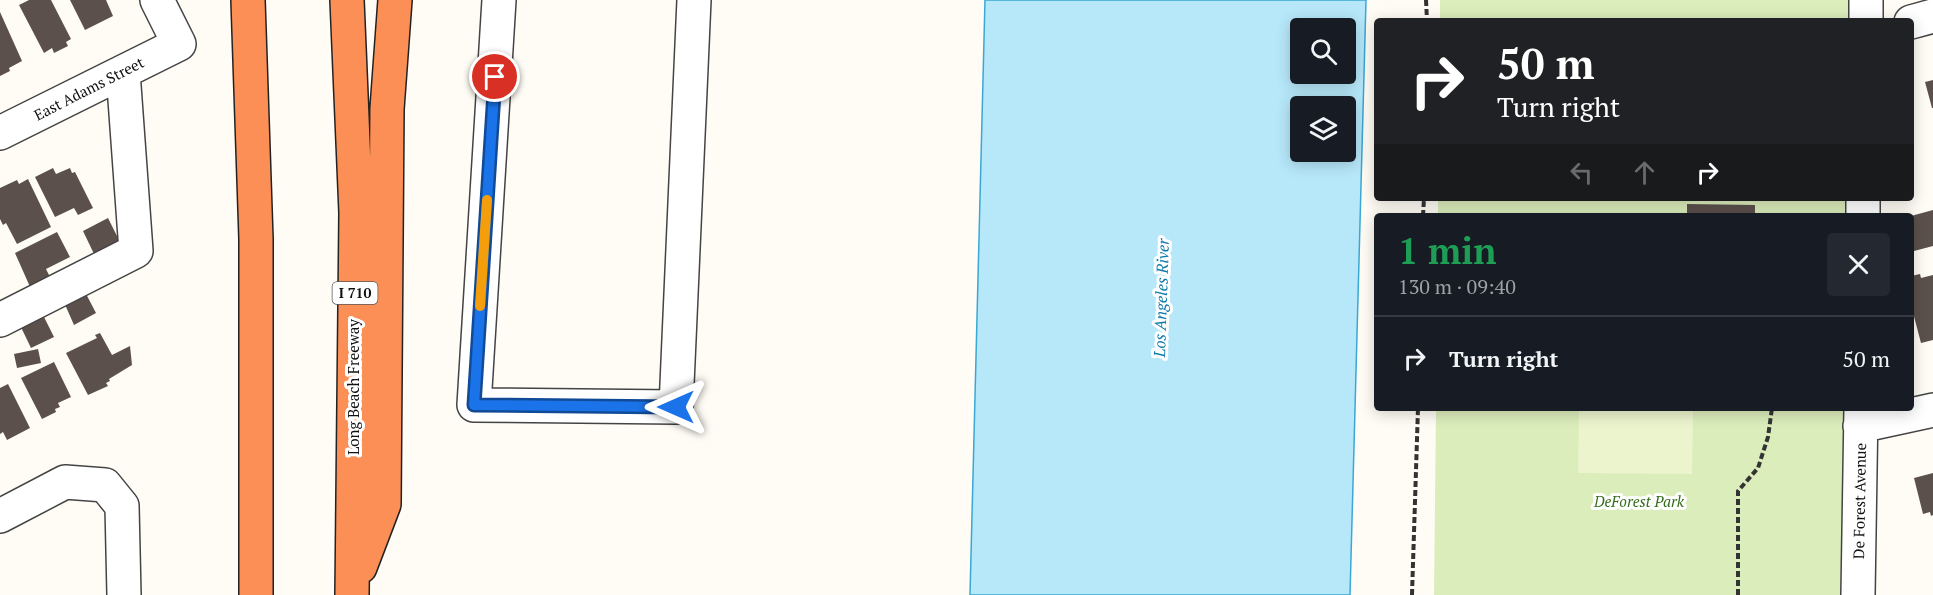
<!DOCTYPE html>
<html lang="en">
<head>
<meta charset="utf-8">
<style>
  body { margin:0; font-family:"PT Serif",serif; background:#242831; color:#f1f3f6; height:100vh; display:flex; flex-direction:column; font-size:22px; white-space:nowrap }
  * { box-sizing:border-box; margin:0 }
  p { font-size:20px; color:#9ea1a6 }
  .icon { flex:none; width:33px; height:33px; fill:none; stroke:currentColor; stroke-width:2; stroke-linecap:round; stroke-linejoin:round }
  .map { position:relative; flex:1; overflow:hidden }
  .side { position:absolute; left:1374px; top:213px; width:540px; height:198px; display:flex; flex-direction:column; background:#171b24; border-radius:6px; box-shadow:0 3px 15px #0003 }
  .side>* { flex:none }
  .banner { position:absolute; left:1374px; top:18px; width:540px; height:183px; border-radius:6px; box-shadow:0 3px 15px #0003; background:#202124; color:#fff; overflow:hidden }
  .buttons { position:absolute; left:1290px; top:18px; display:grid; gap:12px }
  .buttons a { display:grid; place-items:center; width:66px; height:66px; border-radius:6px; background:#171b24; box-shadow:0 3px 15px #0003; font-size:30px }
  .pin { position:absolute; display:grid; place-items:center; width:51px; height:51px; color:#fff; margin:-26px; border:3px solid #fff; border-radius:50%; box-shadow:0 2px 6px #0007 }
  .me { position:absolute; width:66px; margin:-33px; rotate:270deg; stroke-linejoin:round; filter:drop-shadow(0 0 4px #0008) }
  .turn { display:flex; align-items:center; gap:21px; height:126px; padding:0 24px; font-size:27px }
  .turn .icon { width:78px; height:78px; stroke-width:2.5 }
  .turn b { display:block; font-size:42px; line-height:51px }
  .lanes { display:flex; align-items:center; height:57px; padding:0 24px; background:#0003; justify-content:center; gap:30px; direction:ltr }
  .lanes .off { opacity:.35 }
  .round { display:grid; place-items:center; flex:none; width:63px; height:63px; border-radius:6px; background:#242831 }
  .headline { display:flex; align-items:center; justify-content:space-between; height:102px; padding:0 24px }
  h1 { font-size:36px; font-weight:600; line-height:45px; color:#1e9e55 }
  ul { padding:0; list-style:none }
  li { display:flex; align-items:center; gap:18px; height:84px; padding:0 24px; border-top:2px solid #363941 }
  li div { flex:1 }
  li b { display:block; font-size:22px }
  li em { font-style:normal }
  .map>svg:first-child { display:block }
</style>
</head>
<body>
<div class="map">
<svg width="1933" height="595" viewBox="0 0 1933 595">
  <rect width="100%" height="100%" fill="#fffcf5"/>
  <path fill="#dbedbb" d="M1440 0H1851V21H1440Z
    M1438 198H1848L1847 216H1438Z
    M1436 408H1844L1841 595H1434Z"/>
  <path fill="#ebf4cd" d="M1579 408H1693L1692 474 1578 473Z"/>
  <path fill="#b6e8fa" stroke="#39a8d5" stroke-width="1.5" fill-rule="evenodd" d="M985 0H1366L1350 595H970ZM1300 28H1346V74H1300ZM1300 106H1346V152H1300Z"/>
  <path fill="#5b504c" d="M29 0H51L71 39 66 42 68 46 54 53 52 48 44 53 19 5Z
    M70 0H106L113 16 85 30Z
    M0 12 22 61 9 68 10 71 0 76Z
    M1933 80V108H1932L1925 82Z
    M53 168 56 174 70 168 72 173 75 172 93 208 78 215 74 208 55 217 35 177Z
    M28 179 51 227 17 244 6 223 3 225 0 219V188L17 180 19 184Z
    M1687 204 1755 205V216H1687Z
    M1933 210V246L1914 251 1911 239V216Z
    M108 218 121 244 95 256 83 231Z
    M57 232 70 257 46 269 51 279 31 289 15 253Z
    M1920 274 1921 278 1933 275V340L1921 343 1911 305V276Z
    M84 290 96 313 74 325 63 300Z
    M42 313 54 337 31 348 19 323Z
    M100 333 112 355 130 346 132 365 109 379 110 381 106 383 108 386 88 395 66 353 97 338 95 335Z
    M38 349 41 363 17 368 14 354Z
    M54 362 71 397 58 403 60 407 55 409 56 412 42 419 21 378Z
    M8 384 30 428 7 440 3 432 0 434V388Z
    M1933 473V515L1931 516 1930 512 1923 514 1914 478Z"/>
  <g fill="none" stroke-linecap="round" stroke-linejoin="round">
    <defs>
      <path id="minor" d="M499 0 474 405 676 407 694 0
        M1866 21V0
        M1911 22 1933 16
        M0 133 179 44 157 0
        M1863 216V198
        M0 320 136 251 123 72
        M1860 426 1933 410
        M0 516 65 482 105 485 122 506 124 595
        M1858 595 1861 408"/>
      <path id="highway" d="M248 0 256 239V595
        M347 0 356 213 352 595
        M360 567 384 504 387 109 395 0"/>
    </defs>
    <use href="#minor" stroke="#444" stroke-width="36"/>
    <use href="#highway" stroke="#222" stroke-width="36"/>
    <path stroke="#333" stroke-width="4" stroke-dasharray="6 3" stroke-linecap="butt" d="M1426 0 1427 21
      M1423 216 1424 198
      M1815 408V410
      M1412 595 1418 408
      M1738 595V491L1758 468 1768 437 1772 408"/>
    <use href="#minor" stroke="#fff" stroke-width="33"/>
    <use href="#highway" stroke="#fc8f56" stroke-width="33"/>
  </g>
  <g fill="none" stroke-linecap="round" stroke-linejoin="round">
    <defs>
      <path id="route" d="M495 77 474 405 676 407"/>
    </defs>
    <use href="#route" stroke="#114b97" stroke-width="15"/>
    <use href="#route" stroke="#1a73e8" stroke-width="10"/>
    <path stroke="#f59e0b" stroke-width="10" d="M480 306 487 200"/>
  </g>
  <g text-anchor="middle" stroke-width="6" stroke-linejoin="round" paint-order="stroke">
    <rect fill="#fff" stroke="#585858" stroke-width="1.5" x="332.5" y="282" width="45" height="22" rx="4.5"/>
    <g font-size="14" font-weight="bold" fill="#111">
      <text x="355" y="298">I 710</text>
    </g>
    <g font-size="15" fill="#111" stroke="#fff">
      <text transform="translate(89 89) rotate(-27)" y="5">East Adams Street</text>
      <text transform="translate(354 387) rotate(-90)" y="5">Long Beach Freeway</text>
      <text transform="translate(1860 501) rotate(-89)" y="5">De Forest Avenue</text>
    </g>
    <g font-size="15" font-style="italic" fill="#366e1c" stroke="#fff">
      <text x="1639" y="507">DeForest Park</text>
    </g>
    <g font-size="16" font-style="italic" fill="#117aac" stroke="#fff">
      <text transform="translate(1161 298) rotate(-88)" y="6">Los Angeles River</text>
    </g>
  </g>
</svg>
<div class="buttons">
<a><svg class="icon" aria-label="search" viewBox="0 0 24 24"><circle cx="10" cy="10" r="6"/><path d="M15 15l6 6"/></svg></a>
<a><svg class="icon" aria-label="layers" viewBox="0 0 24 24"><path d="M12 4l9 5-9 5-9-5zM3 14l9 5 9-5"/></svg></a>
</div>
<div class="pin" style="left:495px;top:77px;background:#d93025"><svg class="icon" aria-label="arrive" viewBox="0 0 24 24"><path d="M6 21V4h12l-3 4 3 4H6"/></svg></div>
<svg class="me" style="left:676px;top:407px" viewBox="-20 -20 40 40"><path d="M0-17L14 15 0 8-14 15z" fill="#1a73e8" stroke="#fff" stroke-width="4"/></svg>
<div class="banner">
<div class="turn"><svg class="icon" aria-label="right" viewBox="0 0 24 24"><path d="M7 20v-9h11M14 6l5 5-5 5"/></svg><div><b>50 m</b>Turn right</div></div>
<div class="lanes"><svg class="icon off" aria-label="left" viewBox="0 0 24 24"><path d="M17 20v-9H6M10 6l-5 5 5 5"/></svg><svg class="icon off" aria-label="ahead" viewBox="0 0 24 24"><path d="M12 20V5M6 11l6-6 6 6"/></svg><svg class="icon" aria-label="right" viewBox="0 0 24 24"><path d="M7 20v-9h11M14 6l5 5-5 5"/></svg></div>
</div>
<section class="side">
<div class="headline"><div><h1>1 min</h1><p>130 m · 09:40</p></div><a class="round"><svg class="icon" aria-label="close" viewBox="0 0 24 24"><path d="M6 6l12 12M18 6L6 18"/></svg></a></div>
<ul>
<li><svg class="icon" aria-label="right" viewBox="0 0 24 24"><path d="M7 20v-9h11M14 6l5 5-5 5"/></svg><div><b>Turn right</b></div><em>50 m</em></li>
</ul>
</section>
</div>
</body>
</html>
